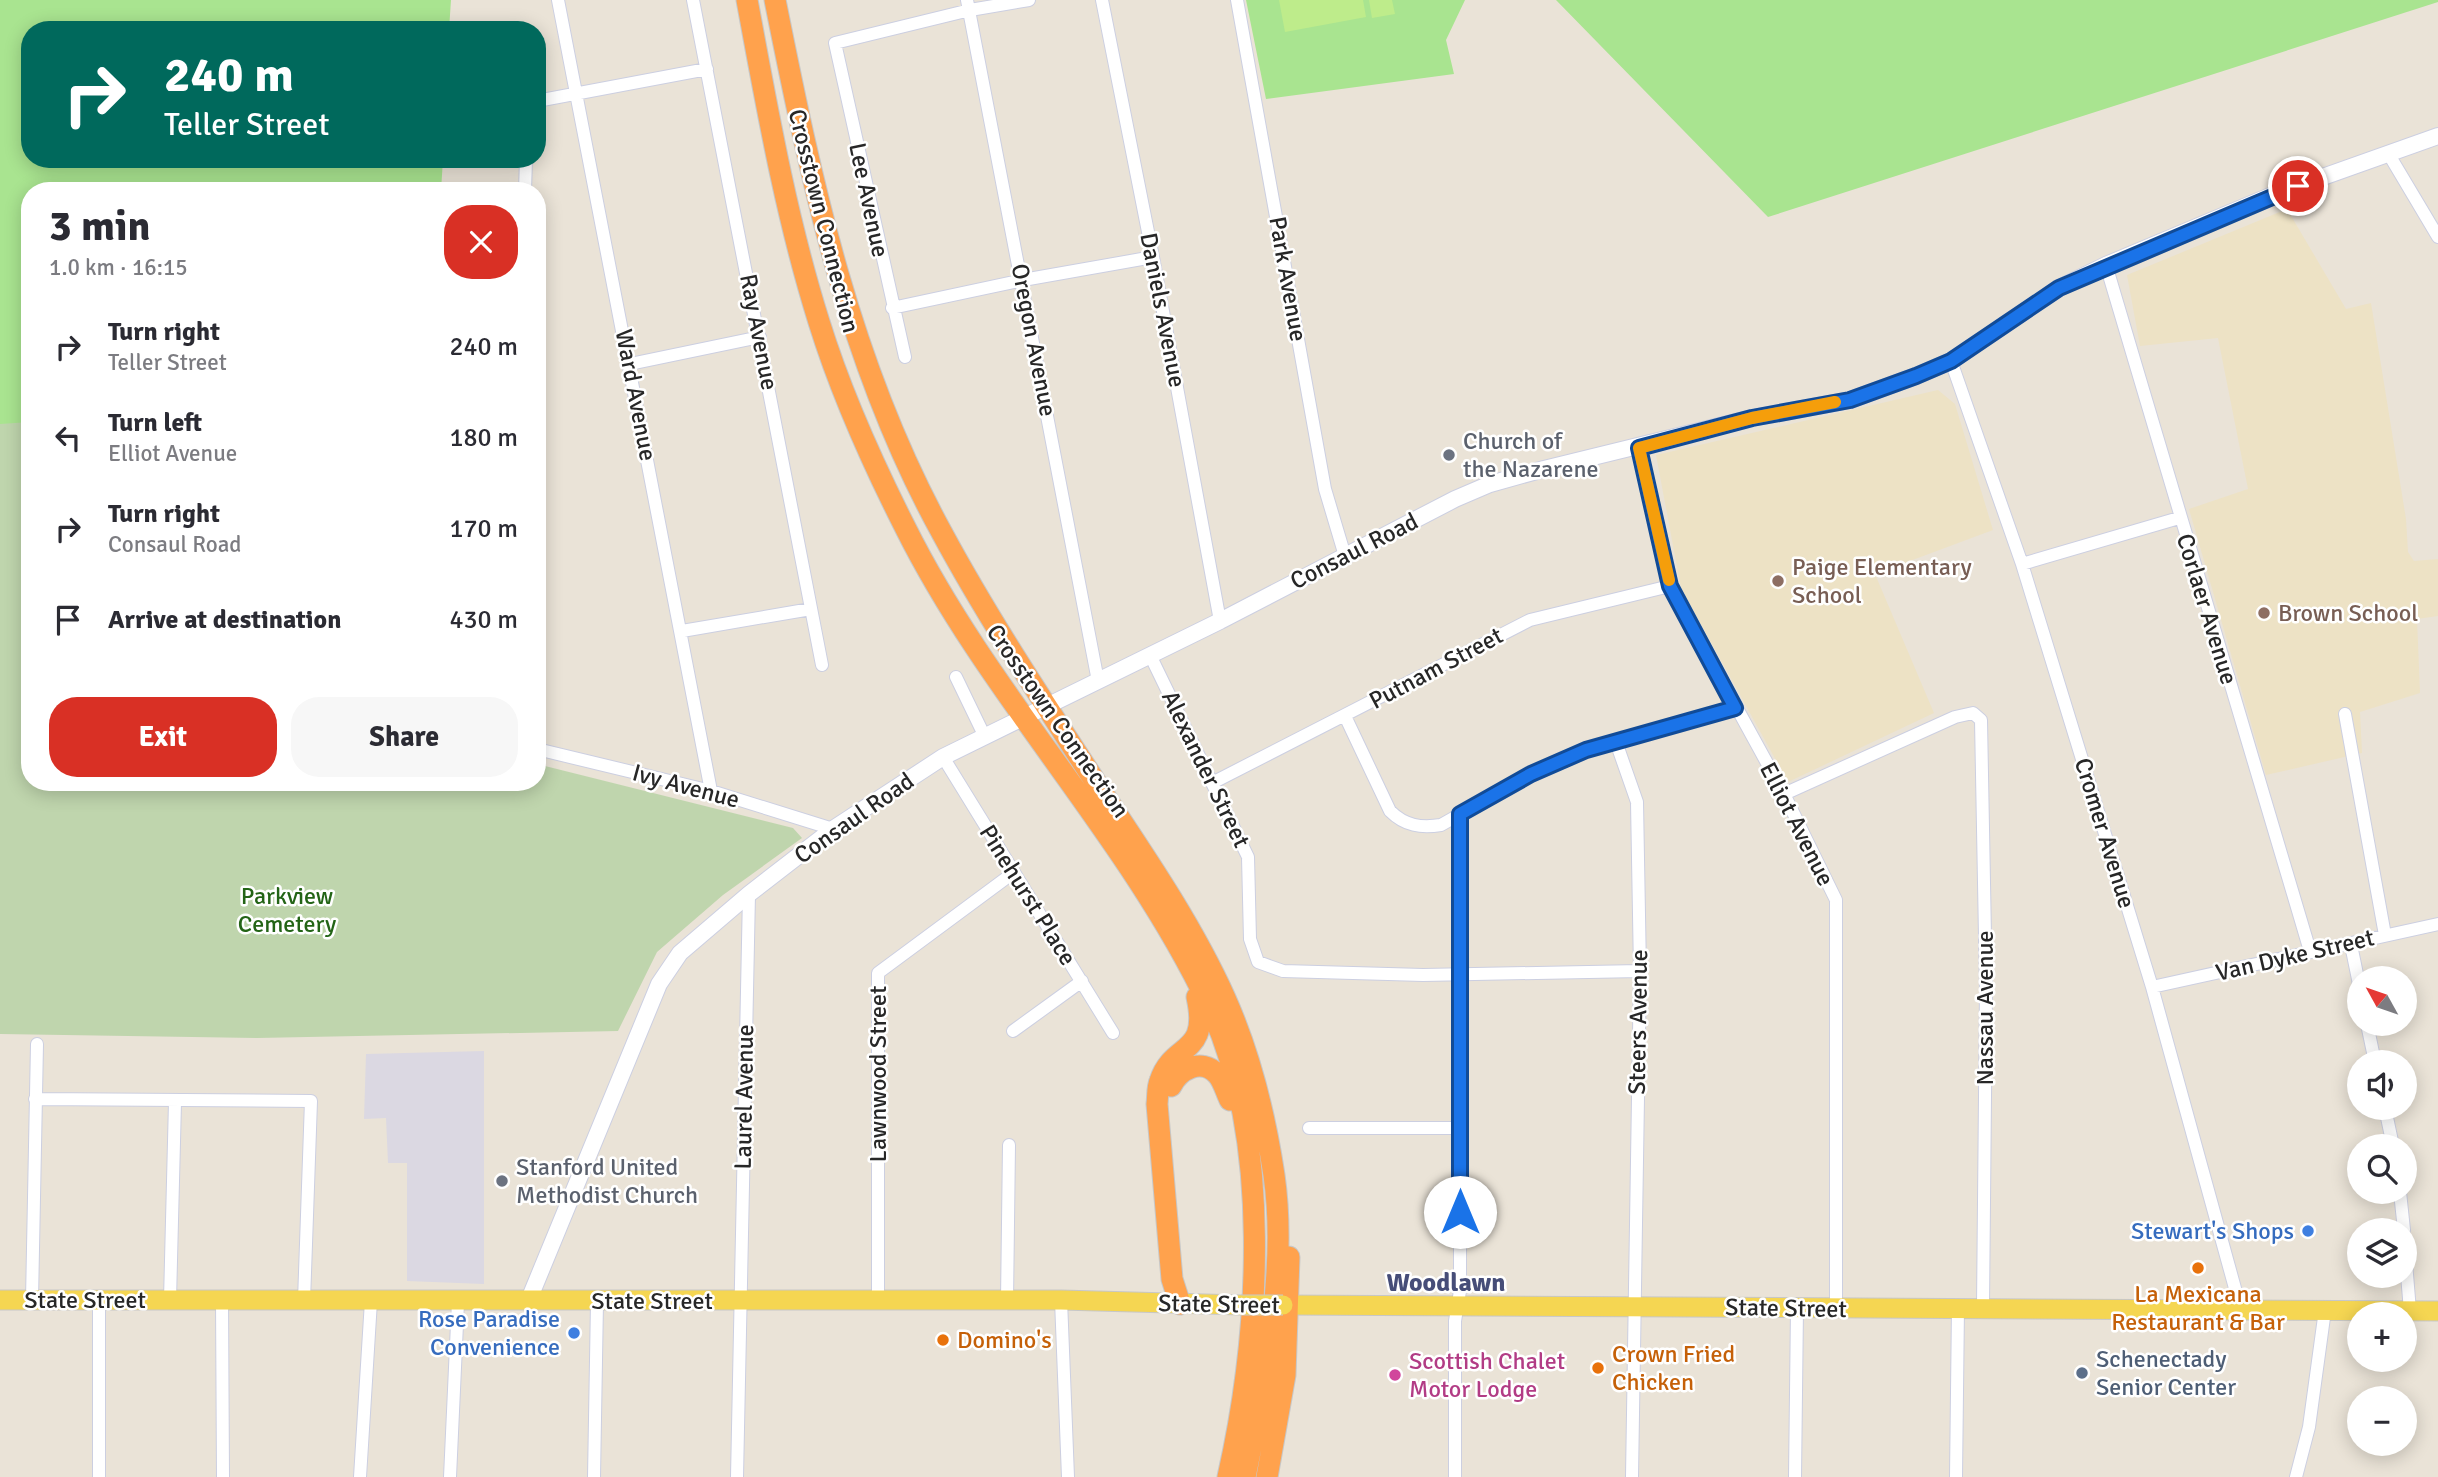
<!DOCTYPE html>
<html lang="en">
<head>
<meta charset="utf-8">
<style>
  body { margin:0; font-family:Signika,sans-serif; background:#f7f7f7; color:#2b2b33; height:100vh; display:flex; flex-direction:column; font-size:26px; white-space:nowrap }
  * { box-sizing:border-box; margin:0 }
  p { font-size:23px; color:#7c7c81 }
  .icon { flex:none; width:38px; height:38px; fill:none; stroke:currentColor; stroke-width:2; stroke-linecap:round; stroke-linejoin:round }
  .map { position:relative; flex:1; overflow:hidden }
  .panel { position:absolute; left:21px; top:182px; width:525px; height:609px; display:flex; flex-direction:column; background:#fff; border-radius:28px; box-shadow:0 4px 18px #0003 }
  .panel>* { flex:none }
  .guide { position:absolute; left:21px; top:21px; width:525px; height:147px; border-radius:28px; box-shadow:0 4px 18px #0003; background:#00695c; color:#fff; overflow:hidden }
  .needle { width:46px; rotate:310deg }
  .tools { position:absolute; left:2347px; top:966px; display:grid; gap:14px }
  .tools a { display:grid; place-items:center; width:70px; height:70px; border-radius:50%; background:#fff; box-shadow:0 4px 18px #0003; font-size:35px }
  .pin { position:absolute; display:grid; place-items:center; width:60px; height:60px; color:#fff; margin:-30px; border:4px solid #fff; border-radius:50%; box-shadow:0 2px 7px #0007 }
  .me { position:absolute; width:77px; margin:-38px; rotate:0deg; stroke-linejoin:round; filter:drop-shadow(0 0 5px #0008) }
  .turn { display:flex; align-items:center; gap:24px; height:147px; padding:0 28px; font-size:32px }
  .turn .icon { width:91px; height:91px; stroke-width:2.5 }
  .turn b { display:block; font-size:49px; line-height:60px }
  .round { display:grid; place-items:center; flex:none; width:74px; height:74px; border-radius:28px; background:#f7f7f7 }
  .overview { display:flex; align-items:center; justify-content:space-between; height:119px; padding:0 28px }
  h1 { font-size:42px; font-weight:800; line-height:52px }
  .cta { display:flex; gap:14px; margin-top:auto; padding:14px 28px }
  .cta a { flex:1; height:80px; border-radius:28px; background:#d93025; color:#fff; font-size:28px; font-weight:800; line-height:80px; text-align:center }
  .cta a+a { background:#f7f7f7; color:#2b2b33 }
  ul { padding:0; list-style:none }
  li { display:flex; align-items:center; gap:21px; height:91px; padding:0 28px }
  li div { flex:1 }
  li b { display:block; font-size:26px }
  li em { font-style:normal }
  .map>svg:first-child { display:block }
</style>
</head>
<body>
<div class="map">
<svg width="2438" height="1477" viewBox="0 0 2438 1477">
  <rect width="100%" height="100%" fill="#eae3d7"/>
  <path fill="#dbd8e2" d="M484 1051V1284L407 1281V1163H388L386 1118 364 1119 366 1054Z"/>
  <path fill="#ede2c5" d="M2287 209 2346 309 2371 303 2406 519 2408 552 2414 561 2438 559V616L2417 619 2420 693 2360 712 2362 753 2266 775 2189 509 2248 489 2218 338 2140 346 2127 275Z
    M1938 390 1955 404 1993 530 1875 574 1934 713 1788 782 1681 588 1656 455Z"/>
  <path fill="#a9e490" d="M0 0H451L449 30H30V159H443L441 191H30V529L0 530Z
    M1246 0H1465L1446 40 1454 74 1266 99Z
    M1556 0H2438V2L1768 217Z"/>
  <path fill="#bfd5ad" d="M30 422V782H537V764L793 828 802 838 723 895 657 952 618 1031 257 1038 0 1034V424Z"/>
  <path fill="#beec8b" d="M1279 0H1363L1366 17 1285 32Z
    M1369 0H1392L1395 14 1372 18Z"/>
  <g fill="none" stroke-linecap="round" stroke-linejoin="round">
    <defs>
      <path id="street" d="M558 0 711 791
        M693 0 822 665
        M967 0 1098 681
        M1102 0 1153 257 1220 621
        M1237 0 1325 489 1345 556
        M537 101 707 69
        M2388 153 2438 237
        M525 191 526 159
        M2106 265 2310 951
        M892 308 1023 280 1153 257
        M905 357 835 43 970 10 1029 0
        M1951 361 2022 564 2152 987 2241 1310
        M630 364 760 337
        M1639 448 1670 586 1784 794 1836 900V1309
        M2022 564 2179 518
        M682 631 811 609
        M1150 655 1248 857 1250 939 1258 962 1283 971 1423 975 1640 971
        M956 677 984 735
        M2345 714 2385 935
        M1345 716 1390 811C1405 826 1421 828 1441 825L1531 774 1586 750 1735 708
        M1616 742 1637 802 1640 971 1632 1477
        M537 749 711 791 833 829
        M943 757 1113 1033
        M1214 782 1530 620 1670 586
        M1784 794 1955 717 1973 713 1981 720 1986 991 1983 1307
        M2351 945 2359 984
        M2152 987 2438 924
        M2367 1024 2375 1062
        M1013 1031 1082 981
        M35 1099 311 1101 304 1301
        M2385 1108 2393 1146
        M1309 1128H1460
        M2400 1192 2404 1230
        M2404 1238 2410 1311
        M222 1299 223 1477
        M32 1300 37 1044
        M170 1300 175 1102
        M1061 1300 1068 1477
        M878 1301V973L1013 873
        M1007 1301 1009 1145
        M99 1477V1300
        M360 1477 371 1301
        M450 1477 458 1302
        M594 1477 597 1302
        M737 1477 749 894
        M1455 1477V1321L1460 1291V814
        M1795 1477 1797 1308
        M1956 1477 1958 1307
        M2296 1477 2309 1427 2325 1310"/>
      <path id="secondary" d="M528 1302 659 984 680 953 749 894 833 829 943 757 1220 621 1455 499 1490 484 1544 469 1752 418 1850 400 1916 376 1951 361 2059 288 2106 265 2275 194 2438 136"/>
      <path id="primary" d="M0 1300H1061L1241 1305
        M1283 1305 2438 1311"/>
      <path id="highway" d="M747 0C767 108 786 217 819 322 841 393 872 462 906 529 990 697 1128 835 1208 1003 1273 1137 1260 1335 1228 1477
        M775 0C812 185 850 366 942 533 990 622 1047 707 1102 792 1146 858 1192 925 1225 998 1250 1054 1265 1115 1274 1175 1288 1272 1264 1382 1245 1477
        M1171 1086C1179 1070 1201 1057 1217 1074 1223 1080 1226 1092 1230 1100
        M1180 1304 1172 1279 1157 1104C1158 1097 1157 1088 1160 1081 1173 1041 1210 1057 1197 997
        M1267 1477 1285 1375 1289 1257"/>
    </defs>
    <use href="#street" stroke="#cccfe1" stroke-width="14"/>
    <use href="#secondary" stroke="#cccfe1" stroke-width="18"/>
    <use href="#primary" stroke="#c7c7c7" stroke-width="21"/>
    <use href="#highway" stroke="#c7c7c7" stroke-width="23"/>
    <use href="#street" stroke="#fff" stroke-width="12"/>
    <use href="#secondary" stroke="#fff" stroke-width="16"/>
    <use href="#primary" stroke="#f5d652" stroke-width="19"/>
    <use href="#highway" stroke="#ffa24d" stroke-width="21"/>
    <defs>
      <path id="primary-bridge" d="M1241 1305H1283"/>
    </defs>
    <use href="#primary-bridge" stroke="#c7c7c7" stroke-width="21" stroke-linecap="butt"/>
    <use href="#primary-bridge" stroke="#f5d652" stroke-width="19"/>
  </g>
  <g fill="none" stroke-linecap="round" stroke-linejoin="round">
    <defs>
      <path id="route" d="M1460 1212V814L1531 774 1586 750 1735 708 1670 586 1639 448 1752 418 1850 400 1916 376 1951 361 2059 288 2298 186"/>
    </defs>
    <use href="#route" stroke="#114b97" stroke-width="18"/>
    <use href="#route" stroke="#1a73e8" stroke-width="12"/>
    <path stroke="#f59e0b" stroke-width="12" d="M1669 580 1639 448 1752 418 1835 402"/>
  </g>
  <g fill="#6b7280" stroke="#fff" stroke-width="2.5">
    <circle cx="1449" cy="455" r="7"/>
    <circle cx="502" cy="1181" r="7"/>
  </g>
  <g fill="#8d6e63" stroke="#fff" stroke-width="2.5">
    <circle cx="1778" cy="581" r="7"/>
    <circle cx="2264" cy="613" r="7"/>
  </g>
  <g fill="#3f7fe0" stroke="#fff" stroke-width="2.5">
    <circle cx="2308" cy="1231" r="7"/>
    <circle cx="574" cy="1333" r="7"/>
  </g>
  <g fill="#e8710a" stroke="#fff" stroke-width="2.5">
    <circle cx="2198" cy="1268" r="7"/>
    <circle cx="943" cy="1340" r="7"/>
    <circle cx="1598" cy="1368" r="7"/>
  </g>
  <circle fill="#5c6f8a" stroke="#fff" stroke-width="2.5" cx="2082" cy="1373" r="7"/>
  <circle fill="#d1479c" stroke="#fff" stroke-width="2.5" cx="1395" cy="1375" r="7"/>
  <g text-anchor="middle" stroke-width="5" stroke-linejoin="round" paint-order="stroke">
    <g font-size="24" fill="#272727" stroke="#fff">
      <text transform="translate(869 200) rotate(78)" y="8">Lee Avenue</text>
      <text transform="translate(824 221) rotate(76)" y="8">Crosstown Connection</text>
      <text transform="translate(1288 279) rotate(80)" y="8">Park Avenue</text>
      <text transform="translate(1163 310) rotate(79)" y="8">Daniels Avenue</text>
      <text transform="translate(759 332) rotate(79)" y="8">Ray Avenue</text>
      <text transform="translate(1034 340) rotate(79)" y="8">Oregon Avenue</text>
      <text transform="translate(636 395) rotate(79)" y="8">Ward Avenue</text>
      <text transform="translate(1354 551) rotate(-27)" y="8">Consaul Road</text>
      <text transform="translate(2207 609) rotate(73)" y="8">Corlaer Avenue</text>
      <text transform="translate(1436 668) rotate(-28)" y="8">Putnam Street</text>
      <text transform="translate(1058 721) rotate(55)" y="8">Crosstown Connection</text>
      <text transform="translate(1206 769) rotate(64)" y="8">Alexander Street</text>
      <text transform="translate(686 786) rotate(15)" y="8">Ivy Avenue</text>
      <text transform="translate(854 818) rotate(-35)" y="8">Consaul Road</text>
      <text transform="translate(1797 824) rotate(63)" y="8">Elliot Avenue</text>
      <text transform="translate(2105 833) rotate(73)" y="8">Cromer Avenue</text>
      <text transform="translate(1028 895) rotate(58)" y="8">Pinehurst Place</text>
      <text transform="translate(2295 955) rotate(-13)" y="8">Van Dyke Street</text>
      <text transform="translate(1985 1008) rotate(-90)" y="8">Nassau Avenue</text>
      <text transform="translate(1638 1022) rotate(-89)" y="8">Steers Avenue</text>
      <text transform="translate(878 1074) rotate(-90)" y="8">Lawnwood Street</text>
      <text transform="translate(744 1097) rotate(-89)" y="8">Laurel Avenue</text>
      <text x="85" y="1308">State Street</text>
      <text x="652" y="1309">State Street</text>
      <text transform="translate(1219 1304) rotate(1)" y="8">State Street</text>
      <text transform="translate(1786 1308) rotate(1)" y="8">State Street</text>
    </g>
    <g font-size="24" fill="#5b616d" stroke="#fff" text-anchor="start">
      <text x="1463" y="449">Church of<tspan x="1463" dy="28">the Nazarene</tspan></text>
      <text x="516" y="1175">Stanford United<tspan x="516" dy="28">Methodist Church</tspan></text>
    </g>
    <g font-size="24" fill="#785e54" stroke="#fff" text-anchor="start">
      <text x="1792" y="575">Paige Elementary<tspan x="1792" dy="28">School</tspan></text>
      <text x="2278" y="621">Brown School</text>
    </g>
    <g font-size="24" fill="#236416" stroke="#fff">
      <text x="287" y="904">Parkview<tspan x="287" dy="28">Cemetery</tspan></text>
    </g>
    <g font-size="24" fill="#366cbe" stroke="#fff" text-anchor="end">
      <text x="2294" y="1239">Stewart's Shops</text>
      <text x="560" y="1327">Rose Paradise<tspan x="560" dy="28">Convenience</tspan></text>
    </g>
    <g font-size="24" fill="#c56008" stroke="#fff" text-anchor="start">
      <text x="2198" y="1302" text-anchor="middle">La Mexicana<tspan x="2198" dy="28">Restaurant &amp; Bar</tspan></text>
      <text x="957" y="1348">Domino's</text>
      <text x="1612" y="1362">Crown Fried<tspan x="1612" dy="28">Chicken</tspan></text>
    </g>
    <g font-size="24" fill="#4e5e75" stroke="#fff" text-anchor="start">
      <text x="2096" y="1367">Schenectady<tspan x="2096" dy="28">Senior Center</tspan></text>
    </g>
    <g font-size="24" fill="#b23c85" stroke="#fff" text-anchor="start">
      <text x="1409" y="1369">Scottish Chalet<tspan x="1409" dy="28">Motor Lodge</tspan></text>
    </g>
    <g font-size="26" font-weight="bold" fill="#464d78" stroke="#fff">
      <text x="1446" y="1291">Woodlawn</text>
    </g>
  </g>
</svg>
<div class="tools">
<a><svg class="needle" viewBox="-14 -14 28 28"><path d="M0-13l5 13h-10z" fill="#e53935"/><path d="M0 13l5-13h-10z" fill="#7c7c81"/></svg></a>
<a><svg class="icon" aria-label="sound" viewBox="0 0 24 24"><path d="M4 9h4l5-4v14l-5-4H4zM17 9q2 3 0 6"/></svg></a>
<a><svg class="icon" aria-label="search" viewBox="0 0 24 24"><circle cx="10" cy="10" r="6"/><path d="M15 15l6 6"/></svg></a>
<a><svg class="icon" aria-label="layers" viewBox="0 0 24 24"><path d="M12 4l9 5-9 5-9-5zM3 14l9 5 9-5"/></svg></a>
<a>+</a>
<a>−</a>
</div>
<div class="pin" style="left:2298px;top:186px;background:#d93025"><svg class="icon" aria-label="arrive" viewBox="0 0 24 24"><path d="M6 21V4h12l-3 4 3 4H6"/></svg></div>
<svg class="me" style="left:1460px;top:1212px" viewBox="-20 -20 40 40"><circle r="19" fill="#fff"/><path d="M0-13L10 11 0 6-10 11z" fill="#1a73e8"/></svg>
<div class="guide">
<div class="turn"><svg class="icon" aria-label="right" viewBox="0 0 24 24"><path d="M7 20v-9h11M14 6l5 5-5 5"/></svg><div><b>240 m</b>Teller Street</div></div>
</div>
<section class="panel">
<div class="overview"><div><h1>3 min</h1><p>1.0 km · 16:15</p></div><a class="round" style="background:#d93025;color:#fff"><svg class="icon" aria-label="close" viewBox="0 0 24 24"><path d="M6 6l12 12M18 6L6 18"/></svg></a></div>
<ul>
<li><svg class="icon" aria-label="right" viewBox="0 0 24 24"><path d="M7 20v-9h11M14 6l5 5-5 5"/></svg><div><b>Turn right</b><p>Teller Street</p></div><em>240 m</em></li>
<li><svg class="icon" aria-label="left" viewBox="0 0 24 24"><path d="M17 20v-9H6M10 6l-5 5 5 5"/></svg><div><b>Turn left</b><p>Elliot Avenue</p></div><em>180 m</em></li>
<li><svg class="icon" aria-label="right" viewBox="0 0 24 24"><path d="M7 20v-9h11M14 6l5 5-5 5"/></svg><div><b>Turn right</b><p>Consaul Road</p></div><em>170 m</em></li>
<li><svg class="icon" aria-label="arrive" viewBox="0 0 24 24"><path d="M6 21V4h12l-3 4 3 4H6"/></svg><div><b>Arrive at destination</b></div><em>430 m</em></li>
</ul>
<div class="cta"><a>Exit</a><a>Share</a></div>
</section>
</div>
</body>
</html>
